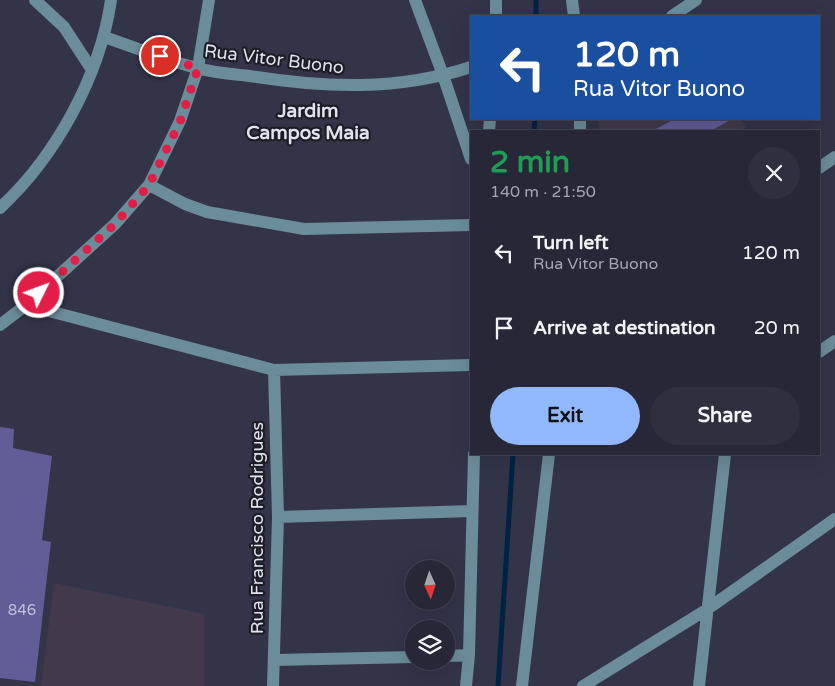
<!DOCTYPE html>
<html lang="en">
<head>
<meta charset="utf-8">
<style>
  body { margin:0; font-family:"Varela Round",sans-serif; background:#2f2f3f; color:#f1f3f6; height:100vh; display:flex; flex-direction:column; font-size:19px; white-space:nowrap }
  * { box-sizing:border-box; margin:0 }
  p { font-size:16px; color:#a4a5ad }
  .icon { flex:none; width:28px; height:28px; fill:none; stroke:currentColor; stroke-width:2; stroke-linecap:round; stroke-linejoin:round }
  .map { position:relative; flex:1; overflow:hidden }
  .panel { position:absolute; left:470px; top:130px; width:350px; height:325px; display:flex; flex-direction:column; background:#272737; border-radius:0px; box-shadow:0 5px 20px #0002,0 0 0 1px #434452 }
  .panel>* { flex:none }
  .top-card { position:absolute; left:470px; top:15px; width:350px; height:105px; border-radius:0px; box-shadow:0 5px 20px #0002,0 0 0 1px #434452; background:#1a4fa0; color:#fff; overflow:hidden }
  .needle { width:32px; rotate:177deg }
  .controls { position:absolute; left:405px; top:560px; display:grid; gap:10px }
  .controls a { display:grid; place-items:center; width:50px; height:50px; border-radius:50%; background:#272737; box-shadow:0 5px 20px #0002,0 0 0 1px #434452; font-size:25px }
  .pin { position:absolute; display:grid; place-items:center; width:42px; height:42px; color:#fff; margin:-21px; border:2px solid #fff; border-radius:50%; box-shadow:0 1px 5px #0007 }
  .me { position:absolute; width:55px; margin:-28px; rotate:48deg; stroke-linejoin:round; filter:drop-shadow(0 0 4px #0008) }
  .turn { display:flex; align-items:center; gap:18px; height:105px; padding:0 20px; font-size:22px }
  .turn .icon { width:65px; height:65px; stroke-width:2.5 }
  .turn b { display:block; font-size:35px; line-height:42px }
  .round { display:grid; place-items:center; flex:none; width:52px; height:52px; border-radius:26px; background:#2f2f3f }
  .overview { display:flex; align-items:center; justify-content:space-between; height:85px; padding:0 20px }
  h1 { font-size:30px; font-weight:700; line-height:38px; color:#1e9e55 }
  .button { display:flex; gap:10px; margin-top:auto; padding:10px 20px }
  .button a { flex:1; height:58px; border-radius:30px; background:#91b8fd; color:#111; font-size:20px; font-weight:700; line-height:58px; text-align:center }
  .button a+a { background:#2f2f3f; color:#f1f3f6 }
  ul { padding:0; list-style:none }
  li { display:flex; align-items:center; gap:15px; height:75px; padding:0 20px }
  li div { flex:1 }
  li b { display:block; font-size:19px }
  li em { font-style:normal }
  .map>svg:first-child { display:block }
</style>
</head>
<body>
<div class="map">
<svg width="835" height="686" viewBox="0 0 835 686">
  <rect width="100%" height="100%" fill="#343449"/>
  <path fill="#423a4b" d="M598 119H740L746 127 739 131H599Z
    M54 583 204 614V686H41Z"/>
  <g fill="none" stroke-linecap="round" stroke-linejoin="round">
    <path stroke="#002243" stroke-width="5" d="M536 0V16
      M534 131 535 119
      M498 686 513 454"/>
  </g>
  <path fill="#605d97" d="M675 119H732L711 131H652Z
    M0 427 14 429 13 448 52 456 42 540 51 542 35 682 0 678Z"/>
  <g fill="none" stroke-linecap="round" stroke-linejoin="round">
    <path stroke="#6b8c99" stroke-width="12" d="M35 0 64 27 92 70
      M415 0 443 75 471 159
      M496 0V16
      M572 0 574 16
      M672 16 696 0
      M104 37C135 47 166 61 197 68 214 73 233 74 250 76 325 88 398 91 471 67
      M489 131 490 119
      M580 131V119
      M819 168 835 157
      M149 185 185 204 207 212 304 229 471 225
      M0 208C56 156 100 76 111 0
      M26 305 274 370 471 365
      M0 325 26 305 115 224 149 185 180 121 198 68 209 0
      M819 352 835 341
      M278 517 472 511
      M446 656 469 655
      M274 660 414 657
      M273 686 278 517 274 370
      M466 686 469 655 474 454
      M522 686 549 454
      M583 686 706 610 835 519
      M699 686 725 454"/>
  </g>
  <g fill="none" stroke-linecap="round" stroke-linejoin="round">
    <path stroke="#e11d48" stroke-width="9" stroke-dasharray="0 16.2" d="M39 293 115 224 149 185 180 122 198 68 160 56"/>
  </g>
  <g text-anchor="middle" stroke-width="4.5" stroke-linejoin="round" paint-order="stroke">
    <g font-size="15" fill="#c1c0d9">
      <text x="22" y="615">846</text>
    </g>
    <g font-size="18" fill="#e1e1ef" stroke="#1d1d26">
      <text transform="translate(274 59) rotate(7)" y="6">Rua Vitor Buono</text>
      <text transform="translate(257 528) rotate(-90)" y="6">Rua Francisco Rodrigues</text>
    </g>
    <g font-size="19" font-weight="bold" fill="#e1e1ef" stroke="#1d1d26">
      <text x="308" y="117">Jardim<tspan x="308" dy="22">Campos Maia</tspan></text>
    </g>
  </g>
</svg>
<div class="controls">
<a><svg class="needle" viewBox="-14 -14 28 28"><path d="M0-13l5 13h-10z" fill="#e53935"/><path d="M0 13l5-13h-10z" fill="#a4a5ad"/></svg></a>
<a><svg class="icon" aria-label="layers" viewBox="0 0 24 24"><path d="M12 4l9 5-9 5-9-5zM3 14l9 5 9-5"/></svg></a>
</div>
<div class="pin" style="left:160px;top:56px;background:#d93025"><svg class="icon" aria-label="arrive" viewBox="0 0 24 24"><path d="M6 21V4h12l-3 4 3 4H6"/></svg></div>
<svg class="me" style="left:39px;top:293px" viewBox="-20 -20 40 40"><circle r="17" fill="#e11d48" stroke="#fff" stroke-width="3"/><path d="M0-11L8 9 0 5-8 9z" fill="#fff"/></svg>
<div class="top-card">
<div class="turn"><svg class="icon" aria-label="left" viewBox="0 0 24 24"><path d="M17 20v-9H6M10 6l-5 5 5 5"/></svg><div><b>120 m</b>Rua Vitor Buono</div></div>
</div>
<section class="panel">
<div class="overview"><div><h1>2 min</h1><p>140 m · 21:50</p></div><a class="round"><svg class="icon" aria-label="close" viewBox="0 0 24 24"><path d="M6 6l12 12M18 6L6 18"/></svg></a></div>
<ul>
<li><svg class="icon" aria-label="left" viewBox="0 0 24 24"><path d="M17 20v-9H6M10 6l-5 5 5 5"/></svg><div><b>Turn left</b><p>Rua Vitor Buono</p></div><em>120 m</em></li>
<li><svg class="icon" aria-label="arrive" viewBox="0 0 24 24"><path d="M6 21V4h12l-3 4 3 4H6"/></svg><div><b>Arrive at destination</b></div><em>20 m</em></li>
</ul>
<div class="button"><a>Exit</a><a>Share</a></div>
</section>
</div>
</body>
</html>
